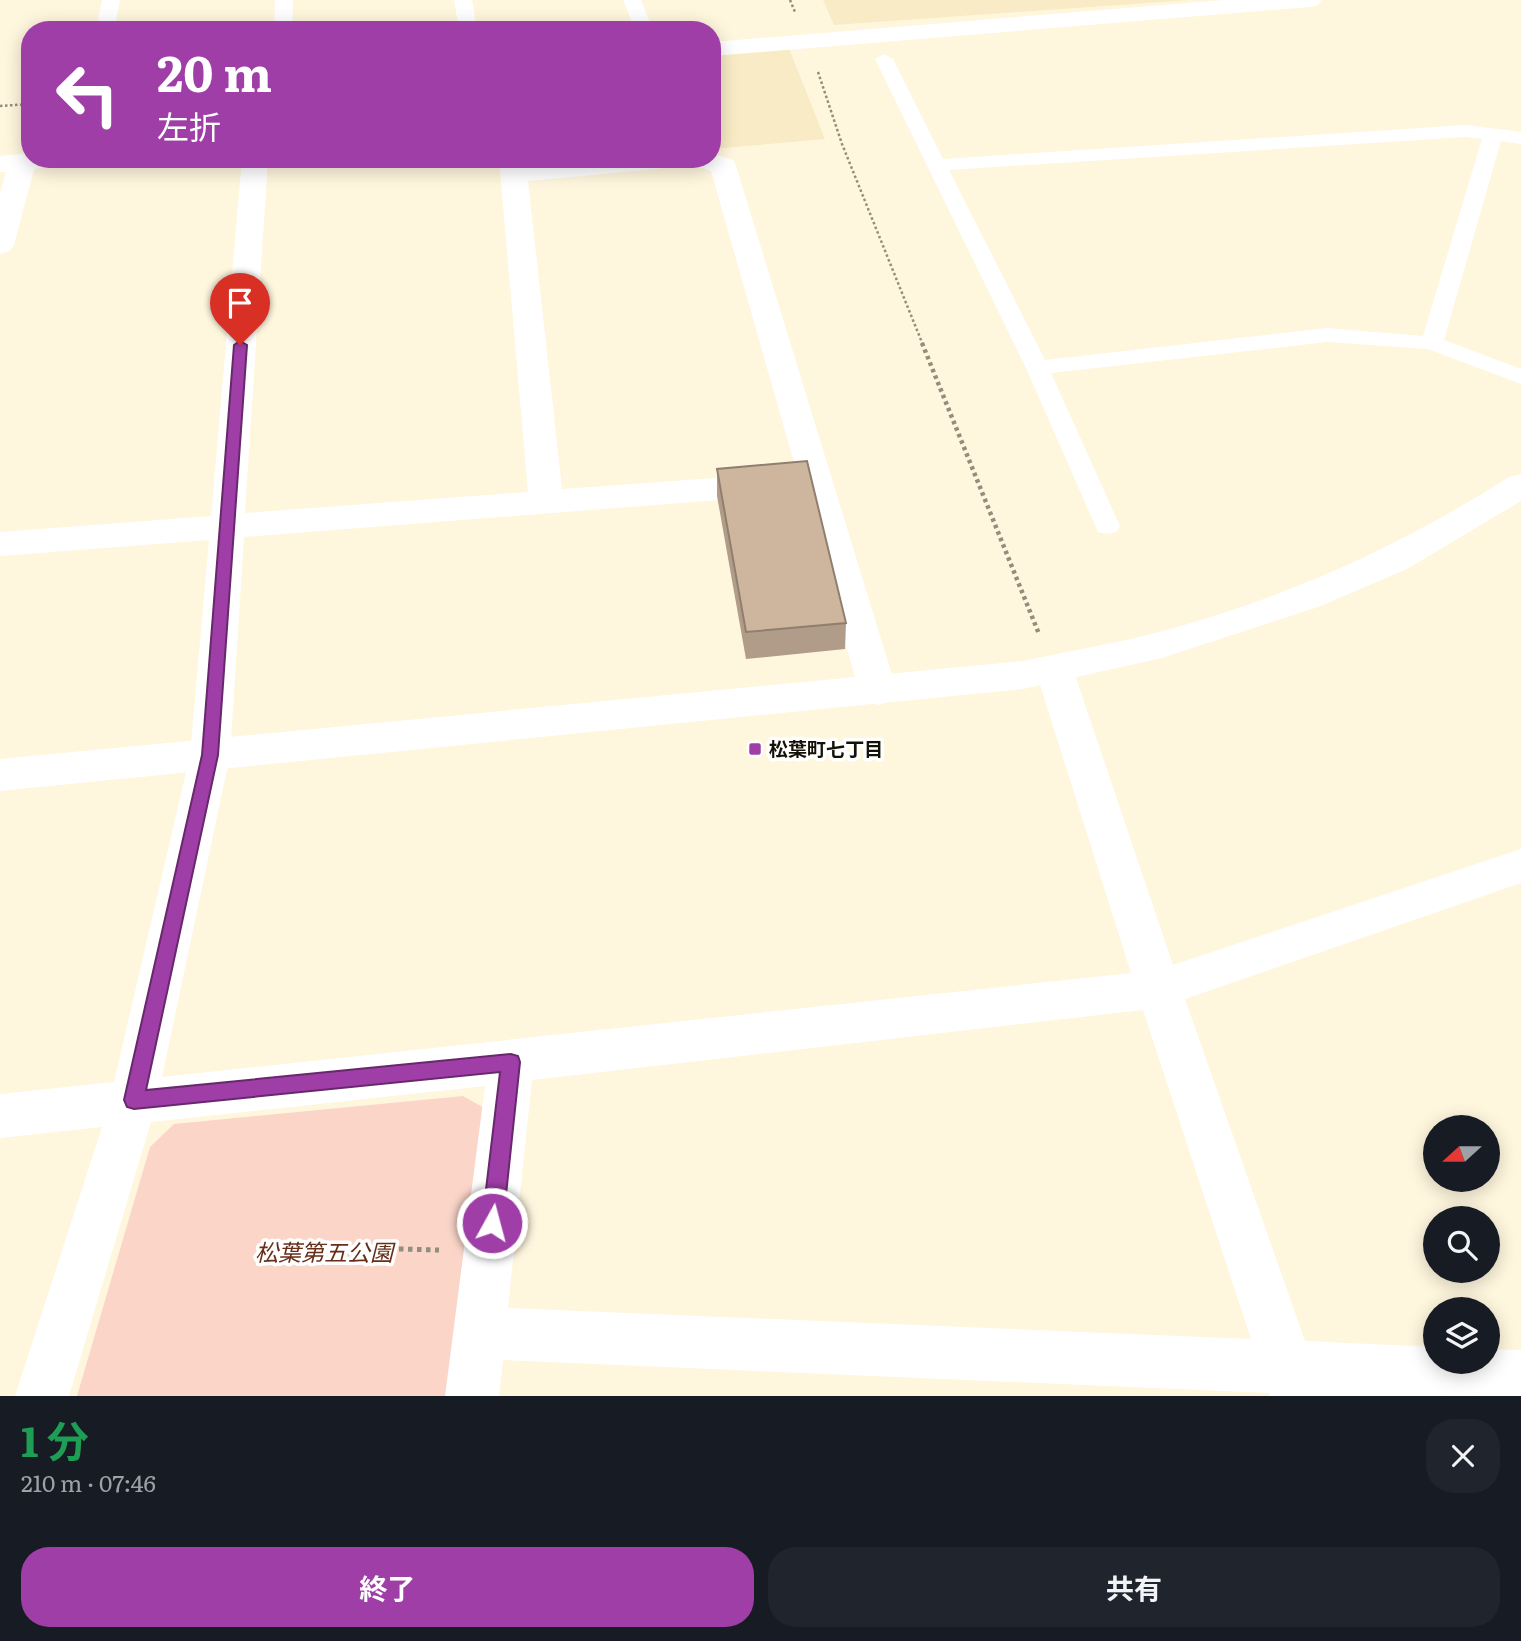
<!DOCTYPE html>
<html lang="ja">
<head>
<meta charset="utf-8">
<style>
  body { margin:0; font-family:Literata,"Noto Sans JP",serif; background:#20242c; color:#f1f3f6; height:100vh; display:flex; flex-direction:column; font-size:26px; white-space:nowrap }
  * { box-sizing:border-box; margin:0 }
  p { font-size:23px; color:#9ea1a6 }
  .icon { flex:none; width:38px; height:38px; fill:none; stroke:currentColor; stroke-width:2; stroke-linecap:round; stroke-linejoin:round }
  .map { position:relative; height:1396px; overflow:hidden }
  .side { display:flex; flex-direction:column; background:#171b24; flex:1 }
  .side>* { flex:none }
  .guide { position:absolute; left:21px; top:21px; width:700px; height:147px; border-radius:28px; box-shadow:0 4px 18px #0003; background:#9f3ea6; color:#fff; overflow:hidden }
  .needle { width:46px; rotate:249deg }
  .controls { position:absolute; left:1423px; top:1115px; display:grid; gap:14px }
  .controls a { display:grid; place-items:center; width:77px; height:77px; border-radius:50%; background:#171b24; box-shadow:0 4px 18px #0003; font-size:35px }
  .pin { position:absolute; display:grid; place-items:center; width:60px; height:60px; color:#fff; margin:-72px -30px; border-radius:50% 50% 50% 0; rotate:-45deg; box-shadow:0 0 7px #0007 }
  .pin .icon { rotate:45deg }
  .me { position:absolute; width:77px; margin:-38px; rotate:7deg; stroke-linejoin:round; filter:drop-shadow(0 0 5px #0008) }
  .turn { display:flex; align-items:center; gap:24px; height:147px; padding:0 21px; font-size:32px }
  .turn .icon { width:91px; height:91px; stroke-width:2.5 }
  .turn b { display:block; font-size:49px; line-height:60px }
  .round { display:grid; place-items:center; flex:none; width:74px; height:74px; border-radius:28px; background:#20242c }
  .headline { display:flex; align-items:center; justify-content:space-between; height:119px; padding:0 21px }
  h1 { font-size:42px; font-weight:700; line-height:52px; color:#1e9e55 }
  .button { display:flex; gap:14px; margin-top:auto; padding:14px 21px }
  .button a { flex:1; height:80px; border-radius:28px; background:#9f3ea6; color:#fff; font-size:28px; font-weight:700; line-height:80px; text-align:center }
  .button a+a { background:#20242c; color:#f1f3f6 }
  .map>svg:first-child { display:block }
</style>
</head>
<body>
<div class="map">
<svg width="1521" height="1396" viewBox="0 0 1521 1396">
  <rect width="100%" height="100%" fill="#fff6de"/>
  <path fill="#f8ebc5" d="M823 0H1189L834 25Z
    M788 46 825 139 712 149V52Z"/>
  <path fill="#fad5c8" d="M463 1096 486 1109 449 1396H77L150 1147 174 1124Z"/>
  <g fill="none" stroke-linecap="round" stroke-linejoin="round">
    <path stroke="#938d7b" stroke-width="2.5" stroke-dasharray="2.5 2.5" stroke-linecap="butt" d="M790 0 795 12
      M818 72 842 144 923 345
      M0 106 30 104"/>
    <path stroke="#938d7b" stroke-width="4.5" stroke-dasharray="3.5 3.5" stroke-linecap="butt" d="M922 343 1039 634"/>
    <path stroke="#938d7b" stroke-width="5" stroke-dasharray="4.5 4.5" stroke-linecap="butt" d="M399 1249 439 1250"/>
    <path fill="#fff" fill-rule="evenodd" d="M102 0H120L114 30H96Z
      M275 0H293L292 30H274Z
      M454 0H472L477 30H459Z
      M623 0H641L653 30H635Z
      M884 54 893 59 943 159 1466 125 1521 132V144L1501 141 1444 340 1521 369V384L1428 349 1327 342 1051 373 1120 526 1116 532 1107 534 1098 532 1026 368 875 59ZM1466 137 1482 139 1423 336 1327 328 1045 360 949 170Z"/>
    <path fill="#fff" fill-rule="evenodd" d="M1224 0H1322L1318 5 1310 7 712 56V42Z
      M30 153V159H71L67 165 34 169 14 245 10 251 0 254V193L6 172H0V156Z
      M712 153 733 160 736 166 897 691 892 701 878 705 864 701 859 691 711 171 694 165 690 159H712Z
      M242 159H268L245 513 528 492 499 159H525L526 165 586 159H689L685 165 676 167 528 181 562 489 770 474 782 477 787 485 782 493 770 496 244 537 230 755 162 1077 1131 973 1035 669 1041 659 1054 655 1067 659 1073 669 1173 965 1521 849V883L1185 999 1305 1341 1435 1347V1362H1488V1349L1521 1350V1396H1270L1269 1393 503 1360 499 1396H445L485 1086 151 1122 69 1396H15L102 1127 0 1138V1094L114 1082 190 755 209 540 0 556V532L211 516ZM1143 1010 1251 1339 508 1308 532 1080Z"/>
    <path fill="#fff" fill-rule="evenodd" d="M1521 474V501L1407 569 1318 607 1162 658 1023 689 0 791V759L1023 661C1068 651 1114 644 1159 632 1286 598 1399 547 1509 477Z"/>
  </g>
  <path fill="#b09c88" d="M717 469 846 623 845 649 746 659 717 496Z"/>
  <path fill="#cdb59e" stroke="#907f6f" stroke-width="2" d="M807 461 846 623 746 632 717 469Z"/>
  <path fill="#9f3ea6" stroke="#67286c" stroke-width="2" d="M240 341 247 345 218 755 146 1090 511 1054 518 1056 520 1062 503 1223 500 1230 492 1232 485 1230 482 1223 500 1072 134 1109 127 1107 124 1100 202 755 234 345Z"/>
  <rect fill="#9f3ea6" stroke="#fff" stroke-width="2.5" x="748" y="742" width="14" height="14" rx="3.5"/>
  <g text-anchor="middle" stroke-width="7" stroke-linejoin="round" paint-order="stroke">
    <g font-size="19" font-weight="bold" fill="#141106" stroke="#fff" text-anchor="start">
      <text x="769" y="756">松葉町七丁目</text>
    </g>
    <g font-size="23" font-style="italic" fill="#672e18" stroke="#fff">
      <text x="324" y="1261">松葉第五公園</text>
    </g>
  </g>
</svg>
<div class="controls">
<a><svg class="needle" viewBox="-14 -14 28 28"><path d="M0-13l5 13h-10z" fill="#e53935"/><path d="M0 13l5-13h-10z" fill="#9ea1a6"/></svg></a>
<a><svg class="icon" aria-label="search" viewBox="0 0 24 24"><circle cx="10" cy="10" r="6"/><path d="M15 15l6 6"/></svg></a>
<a><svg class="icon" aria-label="layers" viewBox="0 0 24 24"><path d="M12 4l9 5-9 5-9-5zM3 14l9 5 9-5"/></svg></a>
</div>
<div class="pin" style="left:240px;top:345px;background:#d93025"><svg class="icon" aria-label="arrive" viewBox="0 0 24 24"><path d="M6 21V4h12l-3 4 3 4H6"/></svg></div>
<svg class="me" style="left:492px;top:1223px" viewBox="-20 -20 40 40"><circle r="17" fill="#9f3ea6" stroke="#fff" stroke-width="3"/><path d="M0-11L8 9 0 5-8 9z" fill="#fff"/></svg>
<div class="guide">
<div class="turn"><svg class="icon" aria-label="left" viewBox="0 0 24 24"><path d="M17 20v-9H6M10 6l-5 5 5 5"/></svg><div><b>20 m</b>左折</div></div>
</div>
</div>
<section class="side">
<div class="headline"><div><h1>1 分</h1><p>210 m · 07:46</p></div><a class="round"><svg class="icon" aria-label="close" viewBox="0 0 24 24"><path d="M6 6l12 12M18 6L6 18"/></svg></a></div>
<div class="button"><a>終了</a><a>共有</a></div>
</section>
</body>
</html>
